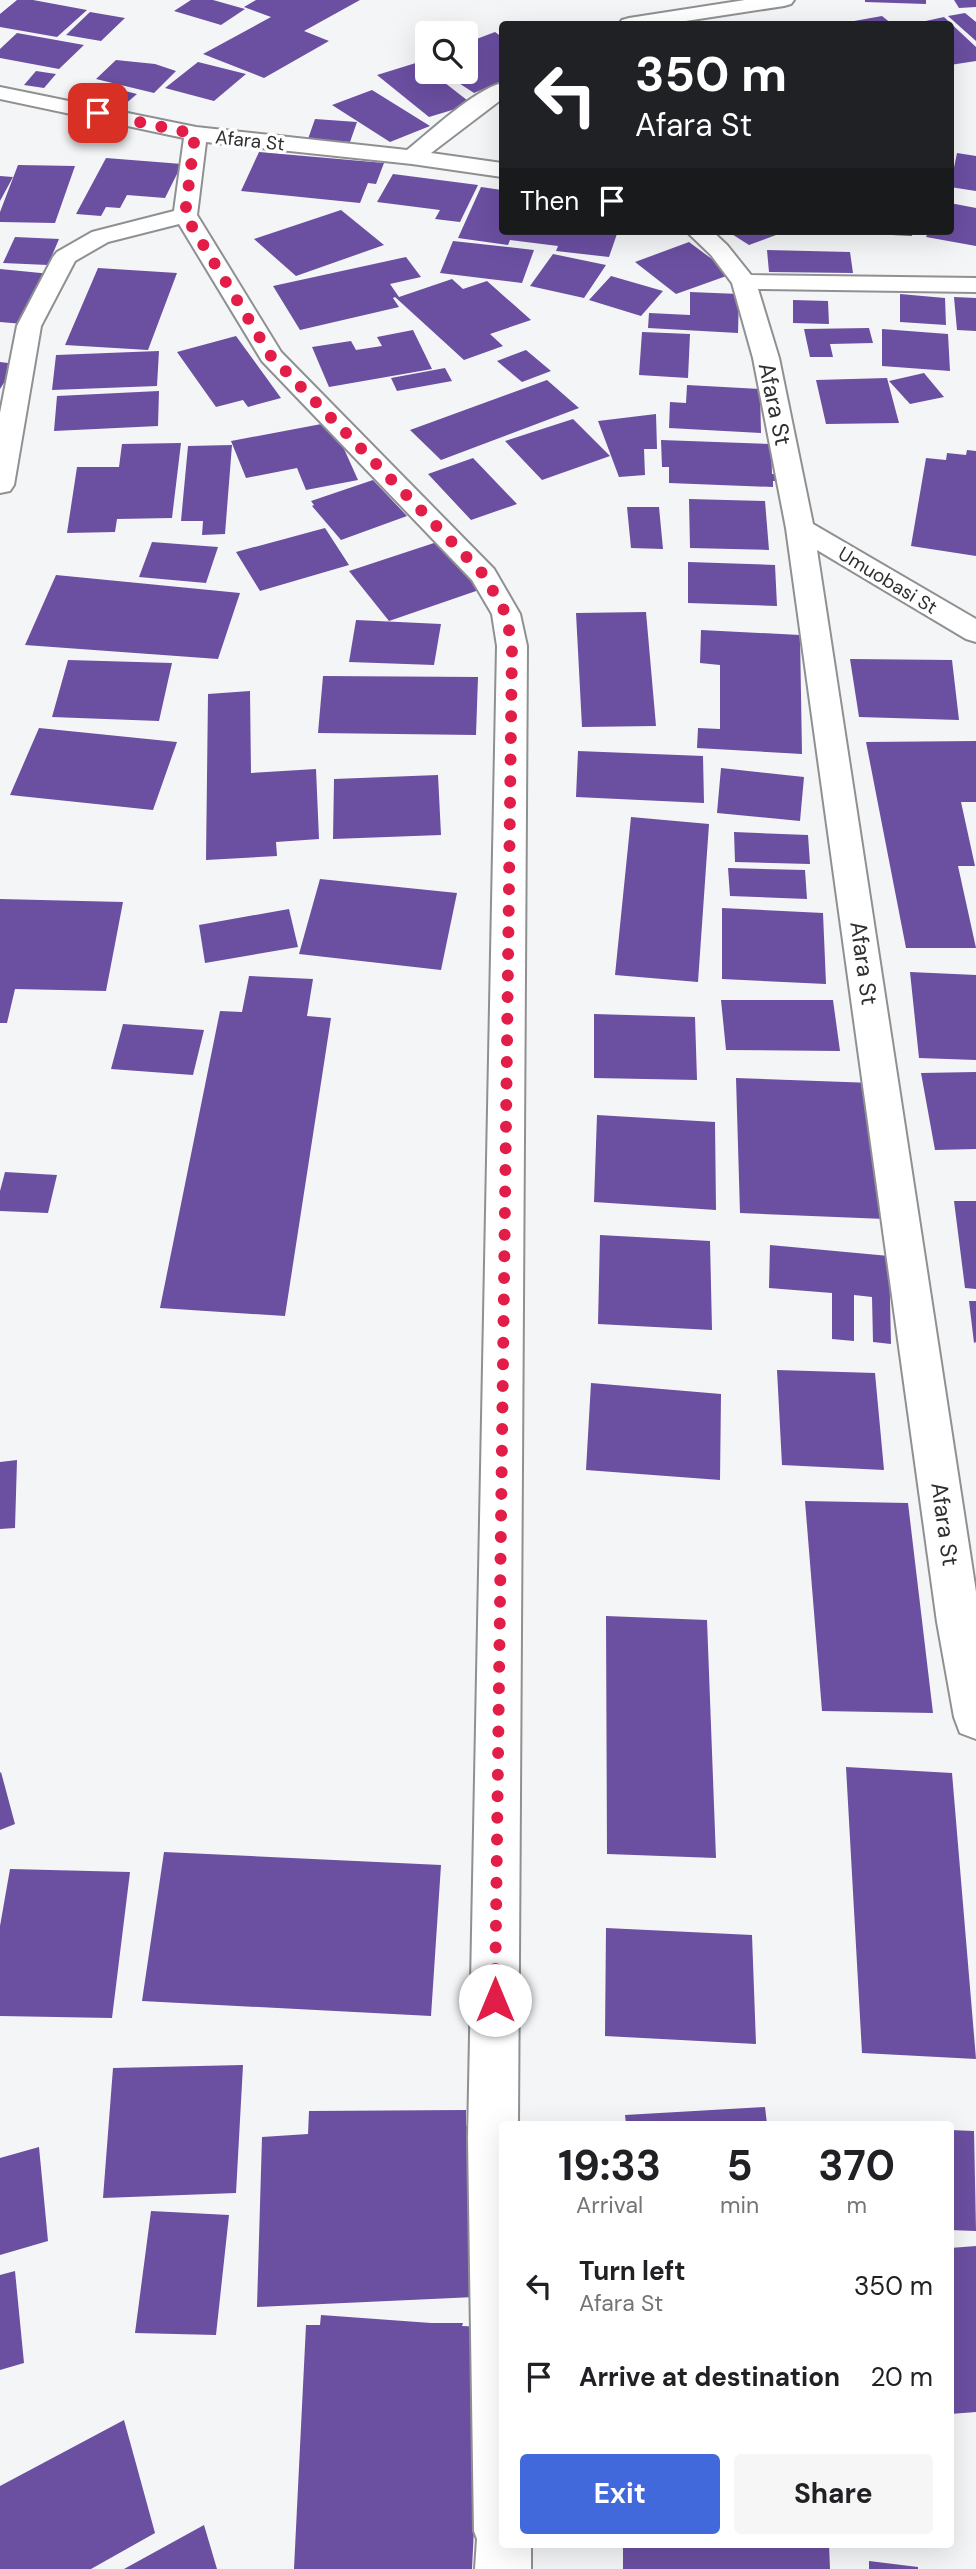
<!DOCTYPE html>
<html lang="en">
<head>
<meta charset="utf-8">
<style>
  body { margin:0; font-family:"DM Sans",sans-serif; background:#f6f6f6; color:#202124; height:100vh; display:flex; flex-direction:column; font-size:26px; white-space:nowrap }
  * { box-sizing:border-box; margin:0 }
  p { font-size:23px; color:#757577 }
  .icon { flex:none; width:38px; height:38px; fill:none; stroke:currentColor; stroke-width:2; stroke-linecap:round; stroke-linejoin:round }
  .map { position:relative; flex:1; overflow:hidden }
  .details { position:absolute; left:499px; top:2121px; width:455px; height:427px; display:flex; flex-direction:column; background:#fff; border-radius:7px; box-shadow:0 7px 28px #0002 }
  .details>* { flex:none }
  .banner { position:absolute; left:499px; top:21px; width:455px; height:214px; border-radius:7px; box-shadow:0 7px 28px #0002; background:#202124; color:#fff; overflow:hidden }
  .controls { position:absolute; left:415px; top:21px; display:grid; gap:14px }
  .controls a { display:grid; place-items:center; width:63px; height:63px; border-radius:7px; background:#fff; box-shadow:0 7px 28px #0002; font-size:35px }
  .pin { position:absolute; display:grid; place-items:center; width:60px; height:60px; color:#fff; margin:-30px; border-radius:14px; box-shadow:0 4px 10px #0006 }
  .me { position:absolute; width:77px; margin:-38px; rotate:0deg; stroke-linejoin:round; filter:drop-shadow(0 0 5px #0008) }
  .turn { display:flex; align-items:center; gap:24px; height:147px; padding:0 21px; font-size:32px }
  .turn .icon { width:91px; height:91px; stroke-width:2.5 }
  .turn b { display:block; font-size:49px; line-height:60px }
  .then { display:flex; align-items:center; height:66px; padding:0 21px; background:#0003; gap:14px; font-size:26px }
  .eta { display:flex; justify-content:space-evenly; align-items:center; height:119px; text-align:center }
  .eta b { font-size:42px; font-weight:700; line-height:49px }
  .cta { display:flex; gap:14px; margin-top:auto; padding:14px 21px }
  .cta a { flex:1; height:80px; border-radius:7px; background:#4169db; color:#fff; font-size:28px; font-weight:700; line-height:80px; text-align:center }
  .cta a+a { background:#f6f6f6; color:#202124 }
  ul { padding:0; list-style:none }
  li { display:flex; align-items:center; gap:21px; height:91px; padding:0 21px }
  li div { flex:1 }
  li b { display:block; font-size:26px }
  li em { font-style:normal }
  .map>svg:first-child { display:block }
</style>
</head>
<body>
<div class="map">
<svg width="976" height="2569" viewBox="0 0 976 2569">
  <rect width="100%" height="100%" fill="#f4f5f7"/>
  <path fill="#6b4fa1" d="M17 0H33L87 10 57 37 0 27V14Z
    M191 0H213L245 9 221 25 174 11Z
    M256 0H360L304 31 329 41 264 78 203 54 271 17 244 7Z
    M865 0H926V4L865 2Z
    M954 0H976V7L959 8Z
    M90 12 125 18 101 41 66 35Z
    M965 13 976 22V41L948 16Z
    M882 16 892 24H843V23Z
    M944 17 976 47V61L950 65V24H912Z
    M495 32 502 37V81L474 93 442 72H466V43Z
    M17 33 84 45 59 69 0 58V49Z
    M116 60 155 64 176 71 154 93 96 79Z
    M198 62 246 74 214 101 165 88Z
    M419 62 427 68V72H431L472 104 429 117 377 75Z
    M36 71 56 74 44 88 24 85Z
    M113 88 137 94 124 105 100 99Z
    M372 90 430 126 390 142 332 105Z
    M315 119 357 122 350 142 308 139Z
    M259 152 384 163 376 184 368 183 360 203 241 191Z
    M957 153 976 156V191L950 187Z
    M106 158 182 164 165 198 127 195 120 208 106 207 101 216 76 214Z
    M18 165 75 166 55 223 0 222V212Z
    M393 174 478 185 460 222 435 219 440 210 377 202Z
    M0 176 13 177 0 201Z
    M481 187 502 190V231H618L609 257 556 251 558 246 510 240 508 245 458 238Z
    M950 203 976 208V246L926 237 929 231H950Z
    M341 210 384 245 296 276 254 239Z
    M727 231H770L776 235 749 245Z
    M850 231H911L912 236 850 233Z
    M15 237 59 239 48 265 3 263Z
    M453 241 534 250 522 283 440 273Z
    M689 242 732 274 676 294 635 262Z
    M767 250 850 252 853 273 769 272Z
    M553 254 606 265 584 298 530 286Z
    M406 257 421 277 390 284 399 297 452 279 463 289 487 281 531 320 490 334 503 346 464 360 395 297 393 298 399 307 300 330 273 286Z
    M98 268 177 273 148 350 65 345Z
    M0 269 51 274 23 324 0 322Z
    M611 276 663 291 641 316 589 300Z
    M690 292 739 294 738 333 648 328 649 313 690 315Z
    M900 294 945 298 946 325 900 322Z
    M954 297 976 298V331L957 330Z
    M793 300 828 301 829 324 793 323Z
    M869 328 873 343 830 344 833 357H810L804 329Z
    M882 329 948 334 950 371 882 366Z
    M413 330 432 369 329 387 312 347 351 341 356 350 382 346 377 337Z
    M642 332 690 334 688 378 639 375Z
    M236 336 281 398 248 407 243 400 216 407 177 352Z
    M526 350 551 371 522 382 497 361Z
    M159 351 157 386 52 390 56 355Z
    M0 362 16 364 0 389Z
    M445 368 452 381 397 391 391 378Z
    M924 373 944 397 910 404 889 381Z
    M887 378 899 423 826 424 816 380Z
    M547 380 579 408 441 460 410 430Z
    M687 385 760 389 761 433 669 428 670 402 686 403Z
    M159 391 158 426 54 431 57 396Z
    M656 414 657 449H644L645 475 619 477 598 421Z
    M573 419 610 456 542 480 505 441Z
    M332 422 358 480 306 490 297 468 246 478 231 441Z
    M661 440 771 444 772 474H781L782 481H773V487L669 483V467H662Z
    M181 443 172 518 117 519 115 532 67 533 77 467H119L122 444Z
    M232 445 225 534 202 535 203 521H181L188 446Z
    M967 450 976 451V556L911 546 926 458 946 460 947 453 966 455Z
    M473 458 517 504 471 520 428 474Z
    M373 480 407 516 341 540 312 506 314 505 311 501Z
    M689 499 765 501 769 550 690 548Z
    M627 507H659L663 549 631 548Z
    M325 528 349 565 260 591 236 552Z
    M152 542 218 547 206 583 139 577Z
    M437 542 479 590 389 621 349 571Z
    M688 562 775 565 777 606 688 603Z
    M56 575 240 593 218 659 25 645Z
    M646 612 656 726 582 727 576 613Z
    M356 620 441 624 434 665 349 662Z
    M701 630 800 635 802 754 697 748 698 728 720 729V665L700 663Z
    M850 659 952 660 959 720 859 717Z
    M68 660 172 663 159 721 52 717Z
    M323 676 478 677 476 735 318 733Z
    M250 691 251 773 316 769 319 839 276 842 277 856 206 860 208 694Z
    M39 728 177 742 153 810 10 795Z
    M976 741V802H961L975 866H958L976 948H906L866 742Z
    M578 751 703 756 704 803 576 797Z
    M721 768 804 777 800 821 717 813Z
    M438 775 441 835 333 839 334 779Z
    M631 817 709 824 698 982 615 975Z
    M734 832 808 835 810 864 735 862Z
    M728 868 805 870 807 899 730 896Z
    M320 879 457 893 441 970 299 954Z
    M0 899 123 902 106 991 15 989 7 1023H0Z
    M722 908 823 913 826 984 722 979Z
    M289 909 298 947 205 963 199 925Z
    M910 972 976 975V1060L919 1058Z
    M249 976 313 979 307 1016 331 1018 285 1316 160 1308 220 1011 242 1012Z
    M721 1000H833L840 1051 726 1050Z
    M594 1014 695 1017 697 1080 594 1078Z
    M123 1024 204 1030 193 1075 111 1069Z
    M976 1072V1149L935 1150 921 1073Z
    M736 1078 873 1083 885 1219 740 1213Z
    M597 1115 715 1122 716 1210 594 1202Z
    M5 1172 57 1175 48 1213 0 1211V1191Z
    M954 1201H976V1289L965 1288Z
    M600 1235 710 1241 712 1330 598 1324Z
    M770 1245 889 1256 891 1344 873 1342 872 1297 854 1295V1341L832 1339V1293L769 1288Z
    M969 1301H976V1342L974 1343Z
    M777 1370 875 1373 884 1470 782 1465Z
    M591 1383 721 1394 720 1480 586 1470Z
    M17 1460 15 1528 0 1529V1462Z
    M805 1501 908 1503 933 1713 822 1711Z
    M606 1616 707 1620 716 1858 607 1854Z
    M846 1767 952 1773 976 2059 862 2053Z
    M1 1772 15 1824 0 1830V1773Z
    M164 1852 441 1865 431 2016 142 2001Z
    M10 1869 130 1872 112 2018 0 2016V1926Z
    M606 1928 752 1935 756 2044 605 2036Z
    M243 2065 236 2193 103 2198 113 2068Z
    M765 2107 767 2124H626L625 2115Z
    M466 2110V2126H470L475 2297 257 2307 262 2137 308 2134 309 2111Z
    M950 2130 974 2131 976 2231 950 2230Z
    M39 2147 48 2241 0 2255V2158Z
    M151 2211 229 2215 216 2335 135 2333Z
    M976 2246V2412L950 2414V2248Z
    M15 2271 24 2363 0 2370V2275Z
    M321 2315 431 2323H463L462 2326 484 2327 472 2569H294L306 2325H320Z
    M124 2420 155 2533 91 2569H0V2486Z
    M204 2525 217 2569H124Z
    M623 2544H829L830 2569H623Z
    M869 2561 918 2567V2569H869Z"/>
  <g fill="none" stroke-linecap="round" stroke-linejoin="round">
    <defs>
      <path id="minor" d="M745 0H794L791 4 784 6 666 24H619L622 20 629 18Z
        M502 83V99L431 153 502 163V177L412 164 206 142 197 215 281 352 494 569 520 614 527 646 518 2124H502V2544H531V2569H475L477 2539 474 2531 468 2138 497 646 492 614 472 580 262 361 179 224 108 242 75 261 41 326 14 485 10 491 0 493V413L17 326 53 257 57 252 92 232 174 211 184 138 0 99V87L196 127 407 150C431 131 474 90 502 83Z
        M686 231H712L727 245 751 275 976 278V292L758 289 779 358 813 524 976 619V642L966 639 817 550 976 1592V1739L960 1733 954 1717 937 1622 786 528 753 358 732 283 711 255Z"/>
    </defs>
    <use href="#minor" stroke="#8f9092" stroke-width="4"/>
    <use href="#minor" fill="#fff" fill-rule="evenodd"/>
  </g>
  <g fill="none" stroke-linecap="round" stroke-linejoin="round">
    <path stroke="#e11d48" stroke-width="12" stroke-dasharray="0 21.6" d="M98 113 195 134 185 215 271 356 484 575 506 614 512 646 495 2000"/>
  </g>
  <g text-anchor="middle" stroke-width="7" stroke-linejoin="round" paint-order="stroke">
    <g font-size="19" fill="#2f2f30" stroke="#fff">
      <text transform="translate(250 140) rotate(6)" y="7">Afara St</text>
      <text transform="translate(888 580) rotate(31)" y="7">Umuobasi St</text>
    </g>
    <g font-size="23" fill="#2f2f30" stroke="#fff">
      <text transform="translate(775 404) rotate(78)" y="8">Afara St</text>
      <text transform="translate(864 963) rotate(82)" y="8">Afara St</text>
      <text transform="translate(945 1524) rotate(82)" y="8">Afara St</text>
    </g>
  </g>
</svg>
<div class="controls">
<a><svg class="icon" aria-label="search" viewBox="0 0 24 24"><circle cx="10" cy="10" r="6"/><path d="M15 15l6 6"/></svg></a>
</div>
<div class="pin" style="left:98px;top:113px;background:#d93025"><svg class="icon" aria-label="arrive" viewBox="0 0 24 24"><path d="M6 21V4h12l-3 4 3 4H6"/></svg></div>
<svg class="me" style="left:495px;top:2000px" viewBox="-20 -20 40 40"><circle r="19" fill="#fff"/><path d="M0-13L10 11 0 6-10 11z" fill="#e11d48"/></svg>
<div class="banner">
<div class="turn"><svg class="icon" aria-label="left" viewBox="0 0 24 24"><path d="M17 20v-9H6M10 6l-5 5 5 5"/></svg><div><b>350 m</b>Afara St</div></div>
<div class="then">Then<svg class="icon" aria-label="arrive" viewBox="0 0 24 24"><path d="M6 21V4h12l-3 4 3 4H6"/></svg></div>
</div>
<section class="details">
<div class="eta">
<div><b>19:33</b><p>Arrival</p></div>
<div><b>5</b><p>min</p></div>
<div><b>370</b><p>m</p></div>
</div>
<ul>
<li><svg class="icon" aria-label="left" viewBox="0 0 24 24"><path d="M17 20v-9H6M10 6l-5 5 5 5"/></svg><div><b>Turn left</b><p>Afara St</p></div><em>350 m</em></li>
<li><svg class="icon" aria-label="arrive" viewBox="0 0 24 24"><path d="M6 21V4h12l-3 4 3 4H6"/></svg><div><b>Arrive at destination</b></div><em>20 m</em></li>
</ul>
<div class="cta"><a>Exit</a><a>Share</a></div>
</section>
</div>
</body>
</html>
